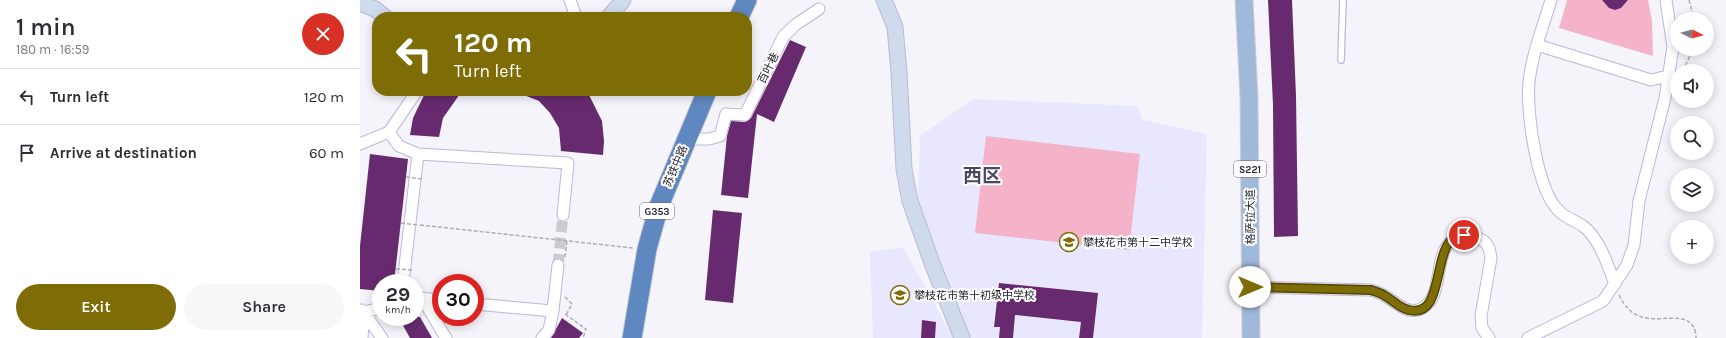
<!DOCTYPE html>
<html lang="en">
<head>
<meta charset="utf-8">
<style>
  body { margin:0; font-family:Karla,"Noto Sans SC",sans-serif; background:#f7f7f7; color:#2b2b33; height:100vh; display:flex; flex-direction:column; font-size:15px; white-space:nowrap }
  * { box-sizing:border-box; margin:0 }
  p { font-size:13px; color:#7c7c81 }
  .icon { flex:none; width:22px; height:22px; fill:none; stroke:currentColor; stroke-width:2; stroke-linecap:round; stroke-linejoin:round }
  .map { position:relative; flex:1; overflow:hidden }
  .panel { display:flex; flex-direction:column; background:#fff; width:360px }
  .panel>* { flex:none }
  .banner { position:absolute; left:12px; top:12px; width:380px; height:84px; border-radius:16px; box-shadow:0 2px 10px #0003; background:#7e6c06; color:#fff; overflow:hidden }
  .needle { width:26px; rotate:96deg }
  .controls { position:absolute; left:1310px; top:12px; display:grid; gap:8px }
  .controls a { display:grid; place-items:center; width:44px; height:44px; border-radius:50%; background:#fff; box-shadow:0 2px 10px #0003; font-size:20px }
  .speed { position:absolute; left:12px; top:274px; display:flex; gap:8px; font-size:20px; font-weight:700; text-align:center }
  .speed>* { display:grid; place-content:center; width:52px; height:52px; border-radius:50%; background:#fff; box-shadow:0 2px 10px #0003; line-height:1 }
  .speed small { font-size:10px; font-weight:400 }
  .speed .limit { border:6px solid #d22; background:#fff; color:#111 }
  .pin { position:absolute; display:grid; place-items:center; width:34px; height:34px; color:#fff; margin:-17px; border:2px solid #fff; border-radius:50%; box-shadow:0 1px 4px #0007 }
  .me { position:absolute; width:44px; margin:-22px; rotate:90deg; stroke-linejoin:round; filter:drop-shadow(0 0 3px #0008) }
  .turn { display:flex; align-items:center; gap:14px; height:84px; padding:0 16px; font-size:18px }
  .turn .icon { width:52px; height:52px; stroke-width:2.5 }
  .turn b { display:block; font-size:28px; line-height:34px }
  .round { display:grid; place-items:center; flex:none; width:42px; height:42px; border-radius:21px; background:#f7f7f7 }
  .head { display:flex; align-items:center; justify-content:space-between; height:68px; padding:0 16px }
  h1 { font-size:24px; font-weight:600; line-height:30px }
  .action { display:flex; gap:8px; margin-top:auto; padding:8px 16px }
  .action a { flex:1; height:46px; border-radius:24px; background:#7e6c06; color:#fff; font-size:16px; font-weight:600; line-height:46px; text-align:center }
  .action a+a { background:#f7f7f7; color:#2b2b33 }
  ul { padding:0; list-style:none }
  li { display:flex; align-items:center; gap:12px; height:56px; padding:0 16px; border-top:1px solid #e1e1e2 }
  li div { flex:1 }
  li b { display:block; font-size:15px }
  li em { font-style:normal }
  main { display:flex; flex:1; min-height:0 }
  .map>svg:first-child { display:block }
</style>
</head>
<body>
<main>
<section class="panel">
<div class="head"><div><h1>1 min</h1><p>180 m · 16:59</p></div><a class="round" style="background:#d93025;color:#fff"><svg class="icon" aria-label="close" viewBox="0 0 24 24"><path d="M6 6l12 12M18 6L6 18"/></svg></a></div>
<ul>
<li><svg class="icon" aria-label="left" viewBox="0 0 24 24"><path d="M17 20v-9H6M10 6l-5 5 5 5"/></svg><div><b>Turn left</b></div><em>120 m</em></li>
<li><svg class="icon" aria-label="arrive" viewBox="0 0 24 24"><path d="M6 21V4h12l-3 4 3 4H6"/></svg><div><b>Arrive at destination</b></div><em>60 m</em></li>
</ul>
<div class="action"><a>Exit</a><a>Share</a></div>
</section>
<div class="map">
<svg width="1366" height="338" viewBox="0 0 1366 338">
  <rect width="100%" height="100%" fill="#f4f4fa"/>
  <path fill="#e9e7ff" d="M614 99 777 106 783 120 847 134 842 338H610L558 200 560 136Z
    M543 247 593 338H513L510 252Z"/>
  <path fill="#f5b3c9" d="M1207 0H1288L1292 21 1293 56 1199 28Z
    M626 136 780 154 769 250 615 233Z"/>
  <path fill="#672a6e" d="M908 0H932L936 96 938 236 914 237 913 105Z
    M1242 0H1268L1261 8 1255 10 1249 8Z
    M430 40 446 47 414 122 397 114 388 198 361 195 367 136 371 121 385 122 391 118Z
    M66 91H102L83 118 79 137 50 135 53 118Z
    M154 91H227L242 121 244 141 243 155 201 151 199 128 190 113 179 101Z
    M10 154 48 159 34 283H21V291L0 289V246Z
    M353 210 382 213 373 303 345 300Z
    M639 283 738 293 733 338H719L721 322 655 315 653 338H639L640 327H634Z
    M46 317H60L72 338H50L40 320Z
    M202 318 223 333 219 338H191Z
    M562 320 576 322 575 338H561Z"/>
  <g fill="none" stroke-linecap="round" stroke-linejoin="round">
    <path stroke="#cbcbd2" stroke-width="11" stroke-dasharray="11 5.5" stroke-linecap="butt" d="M198 265 203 215"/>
    <defs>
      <path id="lane" d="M981 60 983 0"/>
      <path id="street" d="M210 0 216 17
        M1191 0C1183 27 1172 54 1169 82 1166 112 1177 192 1200 212 1206 218 1216 221 1223 226 1240 239 1248 266 1255 284
        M1177 45 1291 80 1308 76
        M29 132 39 146 58 154 208 163 203 215
        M327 139H349L360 136 366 114 385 115 423 37 435 25 459 9
        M0 144 29 132 57 91
        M43 283 58 154
        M890 287 1011 290C1016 292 1021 293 1025 296 1036 302 1047 315 1061 309 1066 306 1071 302 1073 296 1082 278 1075 242 1102 236 1108 234 1116 237 1122 240 1129 244 1130 251 1131 258L1121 316 1122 328 1129 338
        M58 298 81 300
        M62 298 86 338
        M115 304 193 311 198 265
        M2 310 22 338
        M2 338 4 312 21 308
        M182 338 189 330 193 311
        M1168 338 1243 301 1267 265 1274 245 1279 201 1305 98 1313 47 1306 0"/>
      <path id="secondary" d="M524 0 535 27 539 72 544 169 550 201 572 263 602 338
        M0 3 15 9 25 17
        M249 17 263 0"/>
      <path id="primary" d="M884 0 889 97 891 338"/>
      <path id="highway" d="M379 17 387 0
        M272 338 287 249 299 206 347 91"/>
    </defs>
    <use href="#lane" stroke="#bbb8d8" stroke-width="8"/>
    <use href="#street" stroke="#bbb8d8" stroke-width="13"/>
    <use href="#secondary" stroke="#bbb8d8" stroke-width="17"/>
    <use href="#primary" stroke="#cfcfd2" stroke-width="19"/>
    <use href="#highway" stroke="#cfcfd2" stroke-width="21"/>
    <path stroke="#aeaeb6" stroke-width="1.5" stroke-dasharray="4 2" stroke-linecap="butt" d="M1329 0 1334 19
      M1323 71 1333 49
      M60 225 273 248
      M205 257 207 241
      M1259 295C1279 338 1318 305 1333 326 1335 329 1336 335 1336 338
      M205 297 212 304 206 315
      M205 314 226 329 223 338"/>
    <use href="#lane" stroke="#fff" stroke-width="5.5"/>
    <use href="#street" stroke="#fff" stroke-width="11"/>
    <use href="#secondary" stroke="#cfdbec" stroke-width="15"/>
    <use href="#primary" stroke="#a0b8d9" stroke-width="17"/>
    <use href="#highway" stroke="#6088c0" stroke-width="19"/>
    <path stroke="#aeaeb6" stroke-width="1.5" stroke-dasharray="4 2" stroke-linecap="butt" d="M46 177 62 179
      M41 223 58 225
      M36 269 53 270"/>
  </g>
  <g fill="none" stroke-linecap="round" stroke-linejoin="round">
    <defs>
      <path id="route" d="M890 287 1011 290C1016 292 1021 293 1025 296 1033 300 1039 308 1049 310 1085 319 1072 250 1095 237 1098 236 1102 236 1104 235"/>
    </defs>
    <use href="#route" stroke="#524604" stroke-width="10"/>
    <use href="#route" stroke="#7e6c06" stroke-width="7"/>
  </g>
  <defs>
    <symbol id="school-ring" viewBox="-11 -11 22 22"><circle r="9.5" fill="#fff" stroke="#7e6c06" stroke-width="1.5"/><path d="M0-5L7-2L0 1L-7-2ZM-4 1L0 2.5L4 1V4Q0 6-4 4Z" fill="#7e6c06"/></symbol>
  </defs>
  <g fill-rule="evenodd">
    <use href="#school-ring" x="698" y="231" width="22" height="22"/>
    <use href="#school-ring" x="529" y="284" width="22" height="22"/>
  </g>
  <g text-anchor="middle" stroke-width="4" stroke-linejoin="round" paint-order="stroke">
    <g fill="#fff" stroke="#67666f" stroke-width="1">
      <rect x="874" y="161" width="32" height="16" rx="3"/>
      <rect x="280" y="203" width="34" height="16" rx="3"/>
    </g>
    <g font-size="10" font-weight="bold" fill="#262531">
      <text x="890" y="173">S221</text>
      <text x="297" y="215">G353</text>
    </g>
    <g font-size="11" fill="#262531" stroke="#fff">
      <text transform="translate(408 68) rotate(-64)" y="4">百叶巷</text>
      <text transform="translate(315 166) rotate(-67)" y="4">苏铁中路</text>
      <text transform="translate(890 217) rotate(-90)" y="4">格萨拉大道</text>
    </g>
    <g font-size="11" fill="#262531" stroke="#fff" text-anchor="start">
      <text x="723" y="246">攀枝花市第十二中学校</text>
      <text x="554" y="299">攀枝花市第十初级中学校</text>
    </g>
    <g font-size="19" font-weight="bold" fill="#4a4761" stroke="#fff">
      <text x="622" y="182">西区</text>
    </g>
  </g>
</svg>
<div class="controls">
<a><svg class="needle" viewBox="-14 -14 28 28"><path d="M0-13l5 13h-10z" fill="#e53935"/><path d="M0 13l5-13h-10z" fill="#7c7c81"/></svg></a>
<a><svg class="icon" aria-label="sound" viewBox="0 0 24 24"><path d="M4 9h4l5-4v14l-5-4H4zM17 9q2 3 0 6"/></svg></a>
<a><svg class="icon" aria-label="search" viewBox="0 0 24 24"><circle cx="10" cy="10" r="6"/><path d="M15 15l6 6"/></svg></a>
<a><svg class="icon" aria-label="layers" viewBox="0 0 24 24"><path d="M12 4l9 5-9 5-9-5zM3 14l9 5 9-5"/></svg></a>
<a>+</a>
</div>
<div class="speed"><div>29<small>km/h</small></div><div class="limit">30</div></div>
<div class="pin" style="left:1104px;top:235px;background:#d93025"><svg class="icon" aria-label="arrive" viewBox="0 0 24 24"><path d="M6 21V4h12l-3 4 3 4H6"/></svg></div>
<svg class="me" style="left:890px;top:287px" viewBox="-20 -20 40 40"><circle r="19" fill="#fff"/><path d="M0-13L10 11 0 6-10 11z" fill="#7e6c06"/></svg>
<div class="banner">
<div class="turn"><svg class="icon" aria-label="left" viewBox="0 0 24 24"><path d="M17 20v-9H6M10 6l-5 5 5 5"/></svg><div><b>120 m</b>Turn left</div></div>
</div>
</div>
</main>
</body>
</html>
